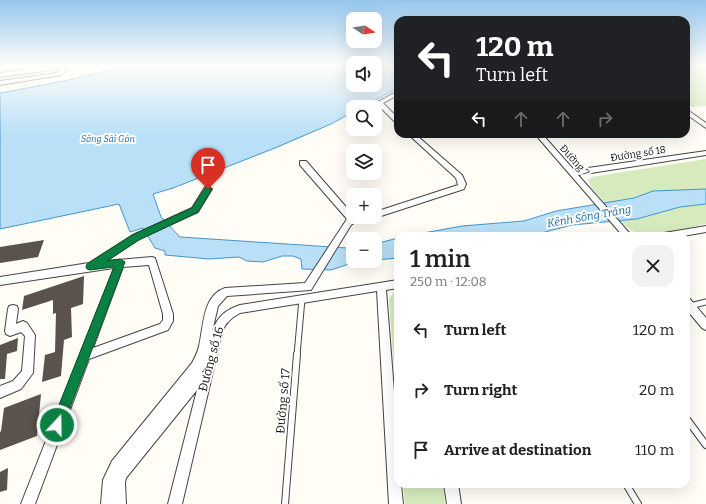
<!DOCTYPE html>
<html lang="en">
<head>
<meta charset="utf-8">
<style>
  body { margin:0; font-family:Bitter,serif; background:#f2f2f2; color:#222; height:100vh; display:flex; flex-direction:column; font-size:15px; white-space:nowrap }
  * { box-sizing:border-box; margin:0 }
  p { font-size:13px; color:#767676 }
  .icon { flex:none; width:22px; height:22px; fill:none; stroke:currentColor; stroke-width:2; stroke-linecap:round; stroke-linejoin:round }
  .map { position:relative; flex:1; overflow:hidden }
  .side { position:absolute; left:394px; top:232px; width:296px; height:256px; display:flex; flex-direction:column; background:#fff; border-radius:12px; box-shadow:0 4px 16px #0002 }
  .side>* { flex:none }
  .guide { position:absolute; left:394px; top:16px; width:296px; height:122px; border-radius:12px; box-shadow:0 4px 16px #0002; background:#202124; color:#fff; overflow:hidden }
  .needle { width:26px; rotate:102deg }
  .controls { position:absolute; left:346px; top:12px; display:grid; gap:8px }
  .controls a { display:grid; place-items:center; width:36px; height:36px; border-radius:8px; background:#fff; box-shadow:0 4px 16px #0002; font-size:20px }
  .pin { position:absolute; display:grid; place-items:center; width:34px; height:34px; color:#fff; margin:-41px -17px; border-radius:50% 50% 50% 0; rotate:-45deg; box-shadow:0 0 4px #0007 }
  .pin .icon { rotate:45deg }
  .me { position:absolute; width:44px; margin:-22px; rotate:21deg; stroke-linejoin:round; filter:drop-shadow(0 0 3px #0008) }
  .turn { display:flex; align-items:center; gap:14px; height:84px; padding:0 16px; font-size:18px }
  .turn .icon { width:52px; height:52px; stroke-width:2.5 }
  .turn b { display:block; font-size:28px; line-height:34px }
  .lanes { display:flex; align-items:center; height:38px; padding:0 16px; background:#0003; justify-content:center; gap:20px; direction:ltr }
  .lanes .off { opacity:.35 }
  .round { display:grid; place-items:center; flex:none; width:42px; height:42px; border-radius:12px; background:#f2f2f2 }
  .headline { display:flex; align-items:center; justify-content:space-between; height:68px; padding:0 16px }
  h1 { font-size:24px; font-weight:600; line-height:30px }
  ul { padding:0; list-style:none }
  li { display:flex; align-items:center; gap:12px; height:60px; padding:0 16px }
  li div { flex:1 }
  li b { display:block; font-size:15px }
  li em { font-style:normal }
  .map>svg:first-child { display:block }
</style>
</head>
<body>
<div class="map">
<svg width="706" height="504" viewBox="0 0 706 504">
  <rect width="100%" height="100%" fill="#fffdf5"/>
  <path fill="#d5ebbd" d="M686 65H706V106L693 107 686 103Z
    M706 159V224C688 227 647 240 631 230 617 220 603 200 591 187L588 180 592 177Z
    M398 291V418L389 300 393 293Z
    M403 484H443L445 504H405Z"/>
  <path fill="#b9e0f7" stroke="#3f96cf" d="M132 65H353V85H375V65H398V88L362 107H353V112L331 124 275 148 173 188 153 194 161 217 180 237 347 248 353 247V261H366L352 263 331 270 302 269 301 259 293 256H282L263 262 247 261 239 257 209 259 165 255V251L155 248 143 228 130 232 119 204 0 229V93L64 81Z
    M706 189V204L680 207 637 219 572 225 530 236H407L462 226 524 221 556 211 634 198 653 191Z
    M398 238V258L375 260V244Z"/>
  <path fill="#5a524d" d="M44 240 38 257 0 263V247Z
    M84 276 83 304 71 308 72 337 64 340 61 376 42 382 45 355 55 352 56 313 53 314V300L22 310 24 296Z
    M18 338 17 351 7 354 5 379H0V345Z
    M41 394 37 436 0 450V432L1 431 4 408Z
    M8 468 7 490 0 492V472Z"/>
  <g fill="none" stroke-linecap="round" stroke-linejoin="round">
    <defs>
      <path id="service-far1" d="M686 307 706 302
        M297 355 302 299"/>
      <path id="service" d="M686 418 706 445
        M626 484 638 504
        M285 504 297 354"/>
      <path id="minor" d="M60 65H66V71L61 75 0 85V81L57 73 60 69 0 77V73Z
        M398 91V95L383 103 398 118V124L396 123 376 103Z
        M686 109 706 123V128L686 114Z
        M408 134H415L462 175 466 184 464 189 378 217H372H375V212L458 185 456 178Z
        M535 134H542L574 170 706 151V155L578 175 632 236H623Z
        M300 161H306L353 215V217H371C366 223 357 219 351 225L311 290 227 296 218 306 212 332C217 317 225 310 240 305L398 280V288L386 290 398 442V484H401L403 504H389L377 291 240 313C231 318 225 323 222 333L182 504H168L197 390 126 478 125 483 126 504H101L103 480 112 461 192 363C195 357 198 352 199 346 204 326 202 296 225 288L305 283 347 219 300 165Z
        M208 186 212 189 198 212 139 239 106 261 152 257 155 258 173 314V321L168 330 89 359 35 504H21L114 268 0 285V277L89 263 133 235 192 208 205 187ZM149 265 163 314V320L160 324 93 348 123 267Z
        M706 226V232L683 236H660L664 233Z
        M686 298 690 299 706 318V330L702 328 686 309Z
        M13 305 17 306 18 309 16 324 23 321 27 323 35 335 33 373 21 389 0 398V386L13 381 22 371 25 336 21 332 10 336 6 334 5 331 8 309 9 306Z
        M444 484H458L461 504H447Z"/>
    </defs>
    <use href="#service-far1" stroke="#444" stroke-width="7"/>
    <use href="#service" stroke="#444" stroke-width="8"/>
    <use href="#minor" stroke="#444" stroke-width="2"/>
    <use href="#service-far1" stroke="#fff" stroke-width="5"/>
    <use href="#service" stroke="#fff" stroke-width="6"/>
    <use href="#minor" fill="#fff" fill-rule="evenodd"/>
  </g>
  <linearGradient id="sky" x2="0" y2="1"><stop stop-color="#95c6ee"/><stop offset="0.48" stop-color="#fffefa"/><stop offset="1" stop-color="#fffefa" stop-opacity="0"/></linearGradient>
  <rect width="706" height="136" fill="url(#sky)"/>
  <path fill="#0b8043" stroke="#07532c" d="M208 187 212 189 198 212 139 240 107 261 120 259 125 262 62 429 57 431 53 429 51 425 114 267 90 270 87 269 86 267 87 264 132 235 192 208 205 188Z"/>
  <g text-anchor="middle" stroke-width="4" stroke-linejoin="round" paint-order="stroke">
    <g font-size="9" font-style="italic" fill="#1768a6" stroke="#fff">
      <text x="108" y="142">Sông Sài Gòn</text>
    </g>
    <g font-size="10" fill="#111" stroke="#fff">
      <text transform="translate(638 153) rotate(-9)" y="4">Đường số 18</text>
      <text transform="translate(575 160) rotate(48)" y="4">Đường 7</text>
    </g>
    <g font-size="11" font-style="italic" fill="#1768a6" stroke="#fff">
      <text transform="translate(589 216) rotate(-10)" y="4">Kênh Sông Trăng</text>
    </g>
    <g font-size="12" fill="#111" stroke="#fff">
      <text transform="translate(211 359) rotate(-75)" y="4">Đường số 16</text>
      <text transform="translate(283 401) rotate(-85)" y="4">Đường số 17</text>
    </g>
  </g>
</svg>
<div class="controls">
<a><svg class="needle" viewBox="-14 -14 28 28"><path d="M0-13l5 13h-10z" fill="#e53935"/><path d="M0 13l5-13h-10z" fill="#767676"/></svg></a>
<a><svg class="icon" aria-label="sound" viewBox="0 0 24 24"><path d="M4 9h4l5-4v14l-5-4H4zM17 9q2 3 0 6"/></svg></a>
<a><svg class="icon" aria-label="search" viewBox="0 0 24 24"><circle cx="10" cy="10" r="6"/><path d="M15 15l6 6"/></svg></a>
<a><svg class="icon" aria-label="layers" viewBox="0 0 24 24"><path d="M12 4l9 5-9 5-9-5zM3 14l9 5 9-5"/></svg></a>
<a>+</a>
<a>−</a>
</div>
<div class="pin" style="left:208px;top:189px;background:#d93025"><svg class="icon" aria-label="arrive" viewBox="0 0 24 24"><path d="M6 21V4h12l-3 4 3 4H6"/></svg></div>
<svg class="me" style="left:57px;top:425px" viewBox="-20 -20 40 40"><circle r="17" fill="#0b8043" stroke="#fff" stroke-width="3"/><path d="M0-11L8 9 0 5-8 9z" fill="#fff"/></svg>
<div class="guide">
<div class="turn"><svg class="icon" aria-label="left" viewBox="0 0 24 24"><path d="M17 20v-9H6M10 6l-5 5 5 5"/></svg><div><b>120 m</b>Turn left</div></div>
<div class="lanes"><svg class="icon" aria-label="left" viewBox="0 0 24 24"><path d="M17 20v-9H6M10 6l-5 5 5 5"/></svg><svg class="icon off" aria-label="ahead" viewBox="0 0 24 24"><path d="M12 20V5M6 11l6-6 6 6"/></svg><svg class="icon off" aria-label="ahead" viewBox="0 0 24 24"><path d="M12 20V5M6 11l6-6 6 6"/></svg><svg class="icon off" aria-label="right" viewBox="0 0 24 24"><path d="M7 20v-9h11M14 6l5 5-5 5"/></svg></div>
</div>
<section class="side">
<div class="headline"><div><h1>1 min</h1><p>250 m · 12:08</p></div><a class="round"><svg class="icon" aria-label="close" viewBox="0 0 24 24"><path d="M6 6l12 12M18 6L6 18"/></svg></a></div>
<ul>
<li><svg class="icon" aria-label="left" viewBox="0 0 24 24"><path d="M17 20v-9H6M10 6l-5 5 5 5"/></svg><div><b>Turn left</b></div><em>120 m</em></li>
<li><svg class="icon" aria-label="right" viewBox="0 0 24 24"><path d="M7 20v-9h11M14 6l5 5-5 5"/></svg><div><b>Turn right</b></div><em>20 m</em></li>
<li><svg class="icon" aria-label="arrive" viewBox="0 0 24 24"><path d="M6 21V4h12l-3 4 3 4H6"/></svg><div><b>Arrive at destination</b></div><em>110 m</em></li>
</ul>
</section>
</div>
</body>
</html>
